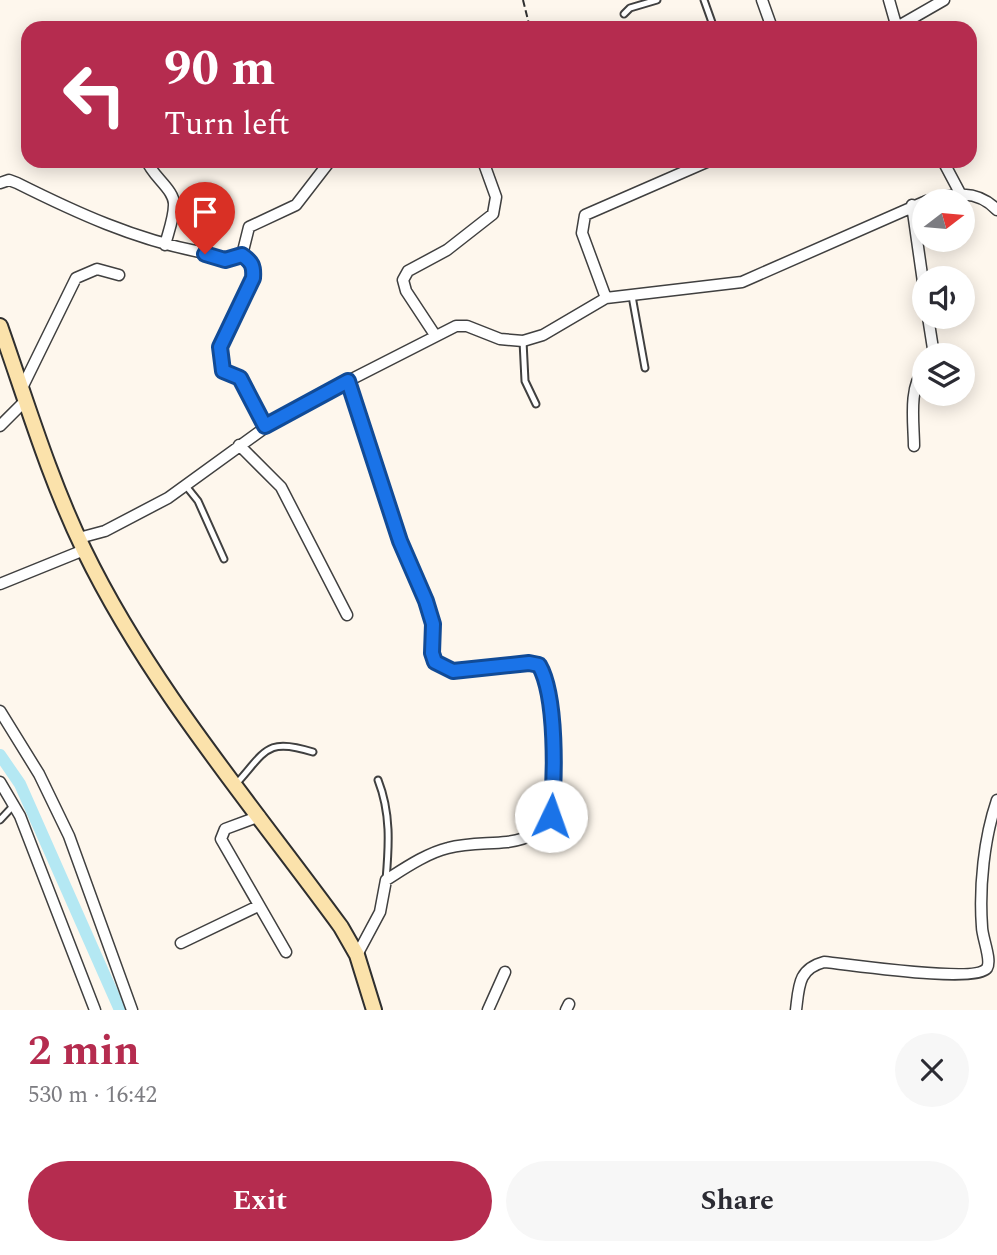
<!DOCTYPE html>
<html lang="en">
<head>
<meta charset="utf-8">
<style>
  body { margin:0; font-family:Spectral,serif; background:#f7f7f7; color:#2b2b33; height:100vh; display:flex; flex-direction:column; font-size:26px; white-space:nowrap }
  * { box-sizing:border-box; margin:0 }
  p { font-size:23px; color:#7c7c81 }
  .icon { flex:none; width:38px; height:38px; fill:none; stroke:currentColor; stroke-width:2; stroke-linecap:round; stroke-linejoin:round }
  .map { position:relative; height:1010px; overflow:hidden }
  .sheet { display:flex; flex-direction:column; background:#fff; flex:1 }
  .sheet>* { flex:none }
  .hud { position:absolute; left:21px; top:21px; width:956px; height:147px; border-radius:21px; box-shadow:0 4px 18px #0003; background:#b52c4f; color:#fff; overflow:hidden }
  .needle { width:46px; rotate:74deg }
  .buttons { position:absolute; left:912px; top:189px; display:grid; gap:14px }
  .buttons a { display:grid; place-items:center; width:63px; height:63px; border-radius:50%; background:#fff; box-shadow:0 4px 18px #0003; font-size:35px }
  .pin { position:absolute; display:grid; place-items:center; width:60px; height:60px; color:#fff; margin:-72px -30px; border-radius:50% 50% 50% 0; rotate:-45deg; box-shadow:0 0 7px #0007 }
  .pin .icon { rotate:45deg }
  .me { position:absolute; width:77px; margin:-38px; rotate:3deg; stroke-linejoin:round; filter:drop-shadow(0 0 5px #0008) }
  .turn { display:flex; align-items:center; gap:24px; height:147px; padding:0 28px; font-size:32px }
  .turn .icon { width:91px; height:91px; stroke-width:2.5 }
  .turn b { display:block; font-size:49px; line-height:60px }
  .round { display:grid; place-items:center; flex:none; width:74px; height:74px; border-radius:37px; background:#f7f7f7 }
  .overview { display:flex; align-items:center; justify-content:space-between; height:119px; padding:0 28px }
  h1 { font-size:42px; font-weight:700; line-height:52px; color:#b52c4f }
  .cta { display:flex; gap:14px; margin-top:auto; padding:14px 28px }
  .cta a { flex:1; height:80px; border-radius:42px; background:#b52c4f; color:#fff; font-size:28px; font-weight:700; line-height:80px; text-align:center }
  .cta a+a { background:#f7f7f7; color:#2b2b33 }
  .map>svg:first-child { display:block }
</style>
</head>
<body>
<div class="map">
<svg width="997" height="1010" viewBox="0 0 997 1010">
  <rect width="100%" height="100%" fill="#fef7ed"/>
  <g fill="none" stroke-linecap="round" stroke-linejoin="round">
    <path stroke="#b4e8f3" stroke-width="12" d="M0 755 20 784 120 1010"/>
    <defs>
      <path id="service" d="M704 0 714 28
        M624 14 630 8 657 0
        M632 296 645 368
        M523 341 525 381 536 404
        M186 486 198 501 224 559
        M378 780C391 813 389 845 386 880
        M236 784C266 751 266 737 313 752
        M0 820 14 805"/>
      <path id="minor" d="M762 0 772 28
        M889 0 897 28
        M897 27 944 0
        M147 161C152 176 175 190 174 205 174 218 168 233 165 245
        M943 161 960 193
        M0 183 9 180 17 183C77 213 134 239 200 252 215 256 227 263 242 255L249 227 296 205 330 161
        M926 201C953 194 976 188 997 210
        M912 205 924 289
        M242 255 251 261 253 278 220 347 223 371 241 378 265 426
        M606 298 582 233 585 215 709 161
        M928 317 934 355
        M435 335 406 291 403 280 408 271 447 250 493 214 496 197 483 161
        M348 381 456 326H467L500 339 523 341 543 335 606 298 742 282 924 202
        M22 388 76 278 97 269 119 275
        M0 426 26 400
        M239 445 281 487 347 615
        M914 446C914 425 908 387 924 370
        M79 538 105 531 168 498 284 414 348 381 400 541 426 601 433 624 432 653 435 662 453 671 529 663 539 665C553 689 551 720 552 748 555 792 562 836 507 842 487 844 467 843 448 848 427 853 405 868 386 880L380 912 357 955
        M0 584 84 550
        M0 711 39 774 69 836 132 1010
        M0 782 20 816 95 1010
        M260 816 225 829 221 839 286 952
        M181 943 258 906
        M488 1010 505 972
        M566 1010 569 1004
        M796 1010C799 986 798 969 824 962 848 964 976 984 987 968 992 960 982 937 982 927 979 887 984 838 997 800"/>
      <path id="secondary" d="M0 326C26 400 49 478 84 550 150 686 252 805 341 927L357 955 374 1010"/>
    </defs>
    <use href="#service" stroke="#404040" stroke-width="9"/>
    <use href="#minor" stroke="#404040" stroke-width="13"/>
    <use href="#secondary" stroke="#2f2f2f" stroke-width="18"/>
    <path stroke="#2f2f2f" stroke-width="2" stroke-dasharray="7 3.5" stroke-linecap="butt" d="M523 0 530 28"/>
    <use href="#service" stroke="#fff" stroke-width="5"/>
    <use href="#minor" stroke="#fff" stroke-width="10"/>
    <use href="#secondary" stroke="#fbe2ab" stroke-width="14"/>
  </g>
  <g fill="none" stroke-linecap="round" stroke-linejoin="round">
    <defs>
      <path id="route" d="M205 254 225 260 242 255C252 262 254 266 253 278L220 347 223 371 240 378 265 426 348 381 400 541 426 601 433 624 432 653 435 662 453 671 529 663 539 665C557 696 555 779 551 816"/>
    </defs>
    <use href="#route" stroke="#114b97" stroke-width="18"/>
    <use href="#route" stroke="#1a73e8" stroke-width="12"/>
  </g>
</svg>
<div class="buttons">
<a><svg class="needle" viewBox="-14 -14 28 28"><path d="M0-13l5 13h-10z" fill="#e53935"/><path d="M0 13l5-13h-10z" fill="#7c7c81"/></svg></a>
<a><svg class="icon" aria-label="sound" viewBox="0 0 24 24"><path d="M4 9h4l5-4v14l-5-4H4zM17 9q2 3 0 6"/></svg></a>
<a><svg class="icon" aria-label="layers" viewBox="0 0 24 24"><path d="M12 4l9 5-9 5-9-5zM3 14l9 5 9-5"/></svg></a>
</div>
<div class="pin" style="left:205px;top:254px;background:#d93025"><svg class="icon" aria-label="arrive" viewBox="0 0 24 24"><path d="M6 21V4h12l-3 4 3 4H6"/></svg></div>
<svg class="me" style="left:551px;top:816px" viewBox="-20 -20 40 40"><circle r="19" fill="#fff"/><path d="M0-13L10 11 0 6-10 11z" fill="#1a73e8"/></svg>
<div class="hud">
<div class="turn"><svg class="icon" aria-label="left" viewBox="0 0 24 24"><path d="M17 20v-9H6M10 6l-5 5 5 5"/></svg><div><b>90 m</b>Turn left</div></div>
</div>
</div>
<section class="sheet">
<div class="overview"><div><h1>2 min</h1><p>530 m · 16:42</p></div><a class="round"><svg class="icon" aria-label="close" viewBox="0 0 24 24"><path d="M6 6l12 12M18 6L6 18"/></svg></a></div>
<div class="cta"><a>Exit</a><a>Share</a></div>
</section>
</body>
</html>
